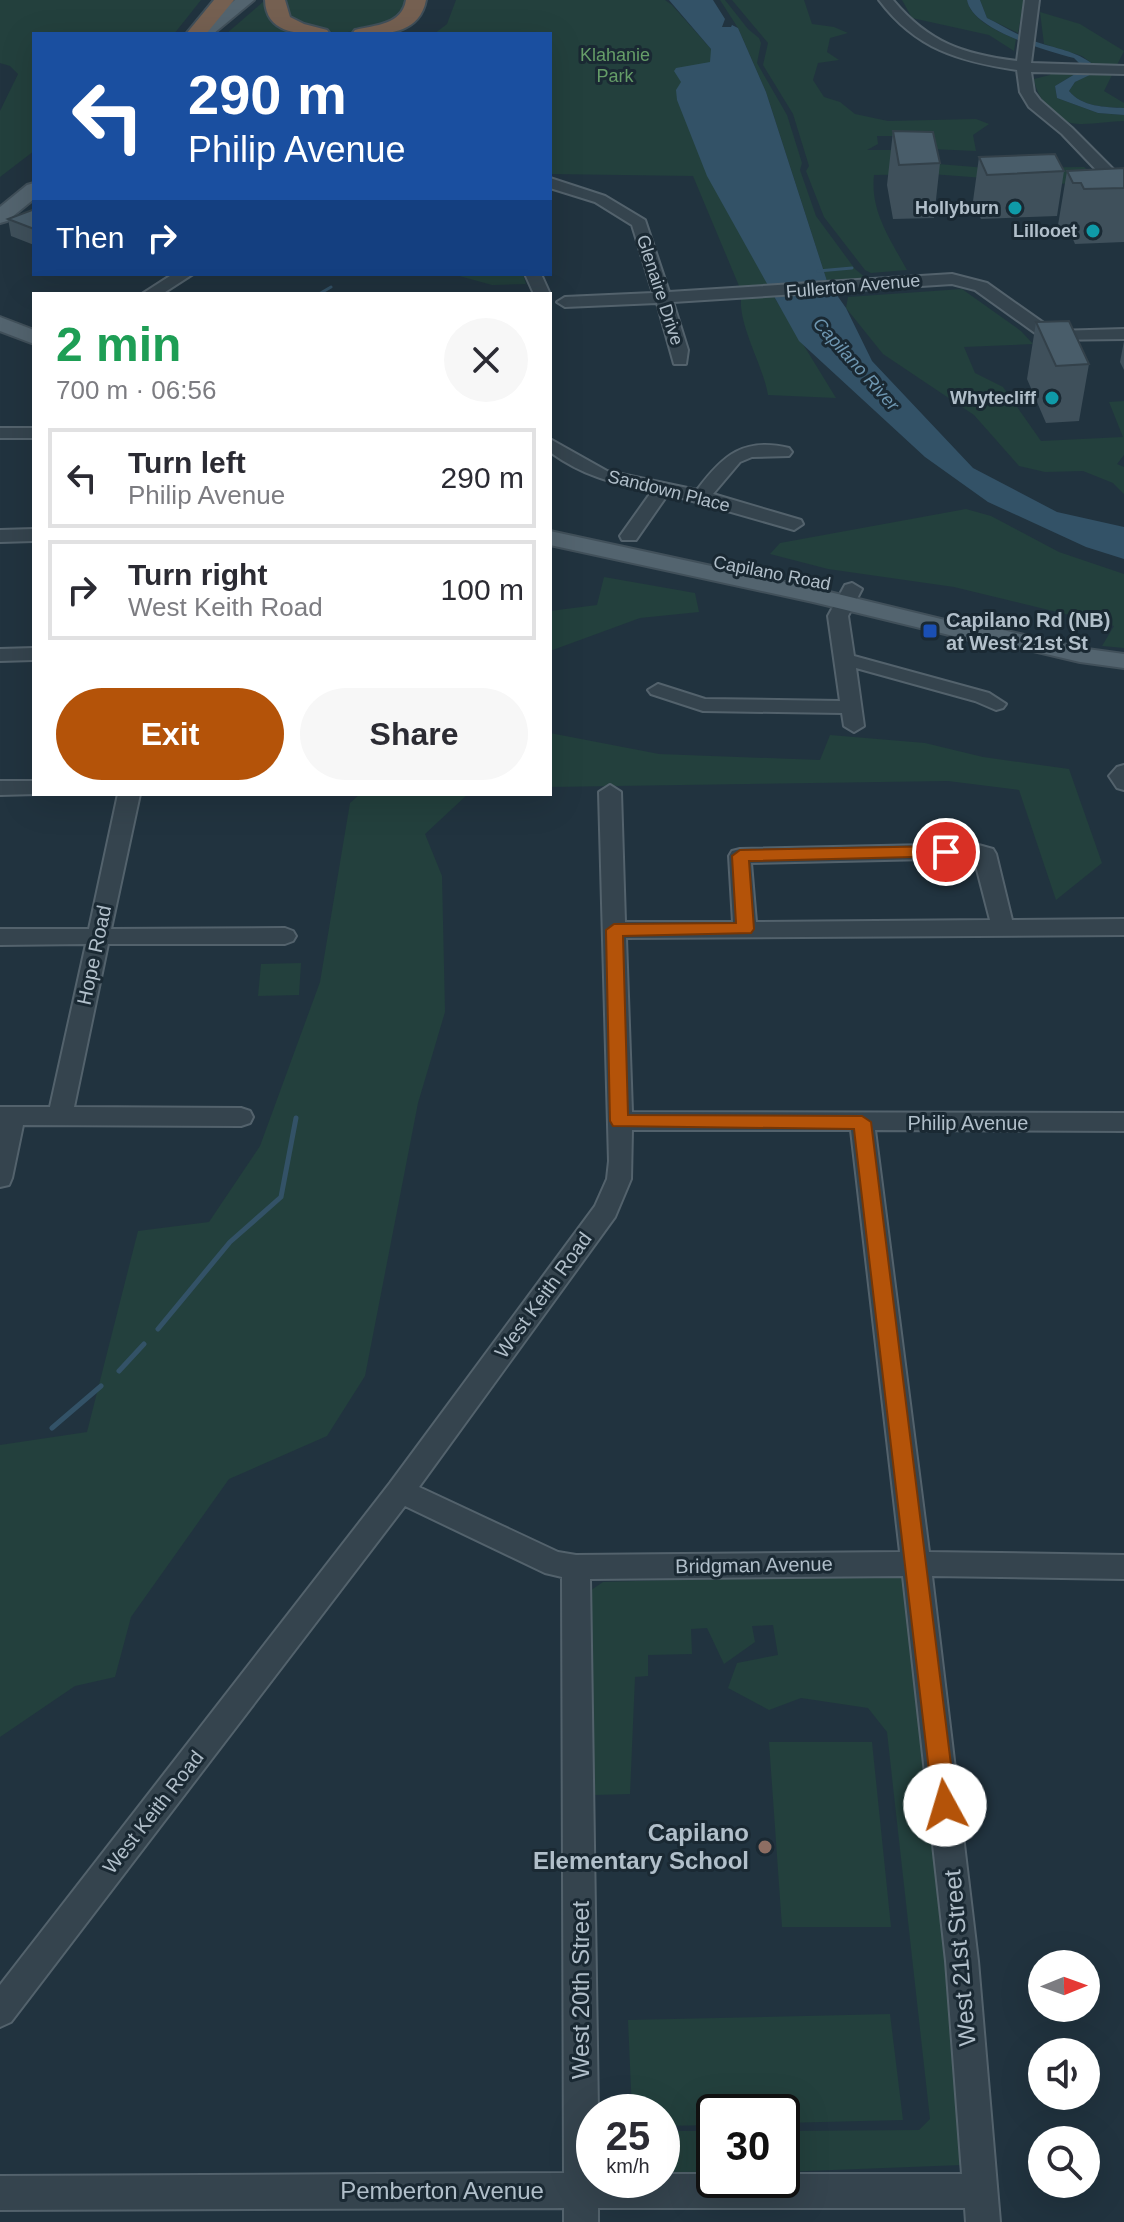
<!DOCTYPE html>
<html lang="en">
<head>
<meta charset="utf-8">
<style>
  body { margin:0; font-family:Arial,sans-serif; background:#f7f7f7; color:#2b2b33; height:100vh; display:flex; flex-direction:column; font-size:30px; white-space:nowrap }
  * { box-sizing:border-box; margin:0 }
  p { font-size:26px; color:#7c7c81 }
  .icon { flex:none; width:44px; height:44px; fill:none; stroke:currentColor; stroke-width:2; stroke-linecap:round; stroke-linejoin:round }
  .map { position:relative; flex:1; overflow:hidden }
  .drawer { position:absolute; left:32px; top:292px; width:520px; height:504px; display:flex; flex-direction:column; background:#fff; border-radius:0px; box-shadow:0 8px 32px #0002 }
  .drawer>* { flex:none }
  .hud { position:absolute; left:32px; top:32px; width:520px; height:244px; border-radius:0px; box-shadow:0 8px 32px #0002; background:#1a4fa0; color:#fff; overflow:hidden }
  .needle { width:52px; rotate:89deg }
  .fabs { position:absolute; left:1028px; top:1950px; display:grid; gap:16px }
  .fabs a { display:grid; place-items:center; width:72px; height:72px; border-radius:50%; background:#fff; box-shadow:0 8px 32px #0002; font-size:40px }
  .speed { position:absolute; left:576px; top:2094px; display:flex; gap:16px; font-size:40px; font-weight:700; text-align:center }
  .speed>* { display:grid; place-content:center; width:104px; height:104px; border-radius:50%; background:#fff; box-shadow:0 8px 32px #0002; line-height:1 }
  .speed small { font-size:20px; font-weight:400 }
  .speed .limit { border:4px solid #111; border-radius:12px; background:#fff; color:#111 }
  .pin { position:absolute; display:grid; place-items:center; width:68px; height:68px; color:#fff; margin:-34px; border:4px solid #fff; border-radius:50%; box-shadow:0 2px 8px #0007 }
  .me { position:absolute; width:88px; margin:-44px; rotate:354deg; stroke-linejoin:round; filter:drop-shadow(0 0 6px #0008) }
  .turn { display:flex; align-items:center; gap:28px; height:168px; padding:0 24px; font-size:36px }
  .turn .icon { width:104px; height:104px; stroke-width:2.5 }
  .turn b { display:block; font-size:56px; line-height:68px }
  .then { display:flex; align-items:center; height:76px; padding:0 24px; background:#0003; gap:16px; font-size:30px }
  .round { display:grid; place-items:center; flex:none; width:84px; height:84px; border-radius:42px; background:#f7f7f7 }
  .summary { display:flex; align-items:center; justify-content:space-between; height:136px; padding:0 24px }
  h1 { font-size:48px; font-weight:700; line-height:60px; color:#1e9e55 }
  .action { display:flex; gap:16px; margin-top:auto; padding:16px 24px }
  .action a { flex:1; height:92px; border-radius:48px; background:#b45309; color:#fff; font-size:32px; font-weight:700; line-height:92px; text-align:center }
  .action a+a { background:#f7f7f7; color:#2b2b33 }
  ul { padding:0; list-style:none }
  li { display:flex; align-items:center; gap:24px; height:100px; margin:0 16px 12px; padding:0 8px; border:4px solid #e1e1e2; border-radius:0px }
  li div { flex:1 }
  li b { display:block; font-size:30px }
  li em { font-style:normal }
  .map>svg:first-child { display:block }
</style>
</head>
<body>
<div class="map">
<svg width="1124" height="2222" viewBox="0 0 1124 2222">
  <rect width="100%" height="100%" fill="#21333f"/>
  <path fill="#23403d" d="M0 0H201L174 34H34V151L0 177V111L18 74 10 66 0 63Z
    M286 0H405V8C379 37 313 42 285 12Z
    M456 0H665L672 5 711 49V62L768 287 836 398 768 395C763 364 735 320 742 293L693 176 550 174V34H434L447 24Z
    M720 0H725L748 29 759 38 761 43 757 63 787 115 802 163 800 170 816 216 855 269 866 278 827 281 766 92 738 28Z
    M732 0H804L812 24 834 27 848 33 830 38 827 52 839 60 818 63 813 80 824 97 840 102 855 114 888 121 976 119 989 124 973 135 976 151 931 149 901 136H877L878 144 867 150H922L926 163 987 168 1084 167 1108 187 931 174 874 175C870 211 890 239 907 270L871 273 865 270 824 217 806 171 809 166 793 114 763 65 768 43Z
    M902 0H967C971 20 999 32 1016 39L1014 51 989 35 912 18Z
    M980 0H1024L1018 33 987 18Z
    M264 1 271 19 299 34H226Z
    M1040 12 1080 24 1124 51 1116 67 1094 65 1082 56 1044 44Z
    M1052 70 1080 71 1055 86 1057 98 1098 113 1124 115V121C1108 121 1086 126 1071 123 1053 118 1036 96 1034 79L1050 75Z
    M1093 73H1113L1104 91 1124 103V108C1105 107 1082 107 1069 91L1075 82Z
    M452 274H523L526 284 492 285Z
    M962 289 1021 331 1033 344 964 347 975 373 1003 387 1041 441 1123 437 1109 402 1124 401V455L1117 464 1124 467V494L1113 483 1083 471 1045 472 1019 466 974 415 883 354 846 308 848 297Z
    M966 509 991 516 1059 552 1124 574V648L1102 646 1114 626 954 587 828 569 770 554 780 543Z
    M604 577 695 593 699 612 640 618 550 651V611L597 605Z
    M550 733 659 754 820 760 830 735 925 743 983 757 1069 769 1102 863 1056 900 1019 790 948 781 550 787Z
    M360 794H468L425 834 442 876 445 1012 418 1103 365 1376 327 1436 229 1479 131 1617 115 1677 75 1686 0 1737V1445L87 1432 138 1231 209 1222 260 1146 320 982 350 803Z
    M301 963 299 995 258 996 261 964Z
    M894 1573 906 1576 974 2142 961 2165 782 2172V2131L919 2130 930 2119 887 1732 868 1708 801 1698 769 1710 728 1688 737 1663 778 1655 773 1625 752 1626 755 1642 724 1664 707 1628 691 1629 692 1654 648 1655V1676L635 1677 630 1794 594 1795 581 1597 603 1582Z
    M769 1742H872L891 1927H782Z
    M890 2014 903 2120 782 2123V2112H714V2125L662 2126V2112H632L628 2020Z
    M662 2131H714V2175L681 2176 662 2171Z"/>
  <path fill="#335267" d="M669 0H713L725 19 722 27H731L732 25 738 28 766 92 827 281 846 308 872 361 973 468 1057 512 1124 527V559L1086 547 988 502 925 457 799 341 707 176 677 100 676 90 681 82 674 71 676 68 710 62 711 49Z
    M967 0H980L987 18C1002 25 1018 36 1034 41 1056 49 1075 50 1094 65V73L1075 82 1069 91C1082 107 1105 107 1124 108V115L1098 113 1057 98 1055 86 1080 71 1082 66 1074 58C1047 51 972 30 967 0Z"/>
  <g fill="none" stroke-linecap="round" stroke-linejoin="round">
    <path stroke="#335267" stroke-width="3" d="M818 271 852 268
      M319 294 331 287"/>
    <path stroke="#335267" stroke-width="5" d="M158 1329 230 1242 281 1197 296 1118
      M119 1371 144 1344
      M52 1428 101 1386"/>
    <defs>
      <path id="minor" d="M879 0H893C929 43 963 54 1017 61L1025 0H1039L1031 63 1124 66V74L1031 72 1034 92 1040 100 1072 128 1124 180V192L1103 177 1062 134 1029 107 1020 92 1017 70C958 61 916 49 879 0Z
        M550 178 605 196 645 220 669 292 952 274 987 283 1055 331 1124 329V339L1045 340 975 290 952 284 673 302 688 350 686 364H674L657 303 565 307 557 302 565 297 653 293 632 225 595 202 550 188Z
        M173 274H193L162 294H142Z
        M525 274H541L550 294H534Z
        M0 428H34V438H0Z
        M550 439 607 471 697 490C723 455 744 437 789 448L792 452 789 456 752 457 740 462 713 494 801 520 803 524 794 530 668 494 636 540H622L620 536 652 491C611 482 585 477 550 452Z
        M34 529V541L0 542V530Z
        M852 583 862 589 848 616 854 656 989 693 1006 704 1003 708 996 710 975 701 856 668 864 726 854 732 844 726 842 713 703 711 651 694 648 690 658 684 705 699 840 701 828 616 845 585Z
        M34 648V660L0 661V649Z
        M1124 765V790L1117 788 1109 776 1117 767Z
        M0 781H34V794H37L0 795Z
        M610 785 621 792 625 922H733L729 856 732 851 740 849 975 844 993 849 996 854 1012 920 1124 919V935L626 938 632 1112 1124 1113V1131L875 1130 929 1552 1124 1555V1579L932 1576 978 1961 1000 2222H966L965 2208H598V2222H564V2208L0 2210V2176L564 2173 562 1577 545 1573 405 1506 11 2022 0 2027V1985L390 1483 595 1206 607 1179 609 1161 599 792ZM974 858 990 920 756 922 751 863ZM632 1130H851L900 1552 576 1555 558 1552 419 1487 615 1217 631 1179ZM903 1576 946 1961 962 2174H782V2180H714V2174H662V2180H594V2112H598L590 1579Z
        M118 794H140L111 929 285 928 293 931 296 936 293 941 285 944H108L74 1107 241 1108 250 1111 253 1117 250 1123 241 1126 23 1125 12 1178 9 1185 0 1187V1107H50L86 944 0 945V929H89Z"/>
      <path id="major" d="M235 0H254L213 34H193Z
        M34 183V199L7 221 0 223V207L27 185Z
        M0 317 34 330V344L0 331Z
        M550 531 813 588 974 627H990L1080 648 1124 654V668L1080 662 990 641H974L813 602 550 545Z"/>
      <path id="highway" d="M214 0H234L206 34H186Z
        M265 0H285L290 17 304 24 327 30 330 34C303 34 266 36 265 0Z
        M406 0H426C419 37 381 34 352 34L355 30C375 25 402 25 406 0Z"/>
    </defs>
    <use href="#minor" stroke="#53626c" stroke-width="4"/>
    <use href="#major" stroke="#41505a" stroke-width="4"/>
    <use href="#highway" stroke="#404f59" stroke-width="4"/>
    <use href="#minor" fill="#35444e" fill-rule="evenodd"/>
    <use href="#major" fill="#53646f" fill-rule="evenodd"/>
    <use href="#highway" fill="#756051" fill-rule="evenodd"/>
  </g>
  <path fill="#3f505b" d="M893 131 940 163 934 218 893 219 887 185Z
    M979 157 1064 171 1057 216 981 219 973 201Z
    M1124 168V242L1075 244 1072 237 1065 238 1058 225 1067 171Z
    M34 211V245L11 236 8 219Z
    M1036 322 1089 364 1079 421 1046 423 1027 379Z
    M1124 341V370L1120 362Z"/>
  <path fill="#495d6a" stroke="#33414a" stroke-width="2" d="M893 131 933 132 940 163 899 165Z
    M1055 154 1064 171 987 175 979 157Z
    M1124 168V188L1084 189 1081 183H1073L1067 171Z
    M32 210 34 211V229L8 219Z
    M1069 321 1089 364 1056 366 1036 322Z"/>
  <path fill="#b45309" stroke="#753606" stroke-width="2" d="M946 846 954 852 952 856 749 861 754 929 751 933 623 936 628 1115 862 1116 871 1122 956 1805 953 1813 945 1816 936 1813 933 1805 854 1129 613 1126 610 1121 606 930 614 924 736 923 732 856 740 850Z"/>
  <g fill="#0f9aa8" stroke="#1a2933" stroke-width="3">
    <circle cx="1015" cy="208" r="8"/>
    <circle cx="1093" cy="231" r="8"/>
    <circle cx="1052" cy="398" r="8"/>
  </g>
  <rect fill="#1a4fb4" stroke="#1a2933" stroke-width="3" x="922" y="623" width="16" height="16" rx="4"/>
  <circle fill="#8d6e63" stroke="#1a2933" stroke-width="3" cx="765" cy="1847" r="8"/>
  <g text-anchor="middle" stroke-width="6" stroke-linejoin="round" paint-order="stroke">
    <g font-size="18" fill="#659d68" stroke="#1a2933">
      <text x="615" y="61">Klahanie<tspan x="615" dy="21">Park</tspan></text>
    </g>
    <g font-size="18" font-weight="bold" fill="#b1bfca" stroke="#1a2933" text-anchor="end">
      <text x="999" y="214">Hollyburn</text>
      <text x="1077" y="237">Lillooet</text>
      <text x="1036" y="404">Whytecliff</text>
    </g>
    <g font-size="18" fill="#b1bfca" stroke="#1a2933">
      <text transform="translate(853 286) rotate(-5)" y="6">Fullerton Avenue</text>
      <text transform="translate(660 290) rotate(72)" y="6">Glenaire Drive</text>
      <text transform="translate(669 491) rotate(14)" y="6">Sandown Place</text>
      <text transform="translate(772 573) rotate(11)" y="6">Capilano Road</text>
    </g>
    <g font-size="18" font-style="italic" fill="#6e96b0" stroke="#1a2933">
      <text transform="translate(856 364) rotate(48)" y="6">Capilano River</text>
    </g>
    <g font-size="20" font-weight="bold" fill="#b1bfca" stroke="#1a2933" text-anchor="start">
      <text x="946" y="627">Capilano Rd (NB)<tspan x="946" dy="23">at West 21st St</tspan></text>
    </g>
    <g font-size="20" fill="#b1bfca" stroke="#1a2933">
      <text transform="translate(94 955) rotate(-78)" y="7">Hope Road</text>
      <text x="968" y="1130">Philip Avenue</text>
      <text transform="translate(543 1295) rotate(-54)" y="7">West Keith Road</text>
      <text transform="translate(754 1565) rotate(-1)" y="7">Bridgman Avenue</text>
      <text transform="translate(153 1812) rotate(-52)" y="7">West Keith Road</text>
    </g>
    <g font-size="24" font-weight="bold" fill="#b1bfca" stroke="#1a2933" text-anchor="end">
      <text x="749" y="1841">Capilano<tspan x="749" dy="28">Elementary School</tspan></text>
    </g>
    <g font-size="24" fill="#b1bfca" stroke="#1a2933">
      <text transform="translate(960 1958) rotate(-95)" y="8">West 21st Street</text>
      <text transform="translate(581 1990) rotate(-90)" y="8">West 20th Street</text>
      <text x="442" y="2199">Pemberton Avenue</text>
    </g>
  </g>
</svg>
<div class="fabs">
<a><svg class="needle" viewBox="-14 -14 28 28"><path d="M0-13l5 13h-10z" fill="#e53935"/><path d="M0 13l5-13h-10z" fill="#7c7c81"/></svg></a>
<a><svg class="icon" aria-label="sound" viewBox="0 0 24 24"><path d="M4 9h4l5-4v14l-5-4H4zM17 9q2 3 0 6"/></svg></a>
<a><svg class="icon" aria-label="search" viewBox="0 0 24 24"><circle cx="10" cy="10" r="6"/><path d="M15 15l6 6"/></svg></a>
</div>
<div class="speed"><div>25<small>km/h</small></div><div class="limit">30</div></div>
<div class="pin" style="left:946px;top:852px;background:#d93025"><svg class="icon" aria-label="arrive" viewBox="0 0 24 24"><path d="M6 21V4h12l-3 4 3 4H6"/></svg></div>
<svg class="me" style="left:945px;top:1805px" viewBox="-20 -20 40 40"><circle r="19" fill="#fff"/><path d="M0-13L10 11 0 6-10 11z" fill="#b45309"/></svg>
<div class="hud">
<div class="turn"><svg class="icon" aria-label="left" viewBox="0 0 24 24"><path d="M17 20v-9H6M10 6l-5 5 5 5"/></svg><div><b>290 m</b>Philip Avenue</div></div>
<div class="then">Then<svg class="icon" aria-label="right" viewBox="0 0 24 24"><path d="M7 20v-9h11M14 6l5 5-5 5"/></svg></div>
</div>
<section class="drawer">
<div class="summary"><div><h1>2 min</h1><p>700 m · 06:56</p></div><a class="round"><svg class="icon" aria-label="close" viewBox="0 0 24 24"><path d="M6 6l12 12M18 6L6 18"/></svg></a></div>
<ul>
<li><svg class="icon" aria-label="left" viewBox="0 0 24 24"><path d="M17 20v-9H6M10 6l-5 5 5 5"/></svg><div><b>Turn left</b><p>Philip Avenue</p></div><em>290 m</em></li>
<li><svg class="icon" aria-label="right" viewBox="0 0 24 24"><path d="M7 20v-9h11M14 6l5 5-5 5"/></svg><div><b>Turn right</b><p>West Keith Road</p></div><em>100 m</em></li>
</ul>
<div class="action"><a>Exit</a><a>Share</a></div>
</section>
</div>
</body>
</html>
